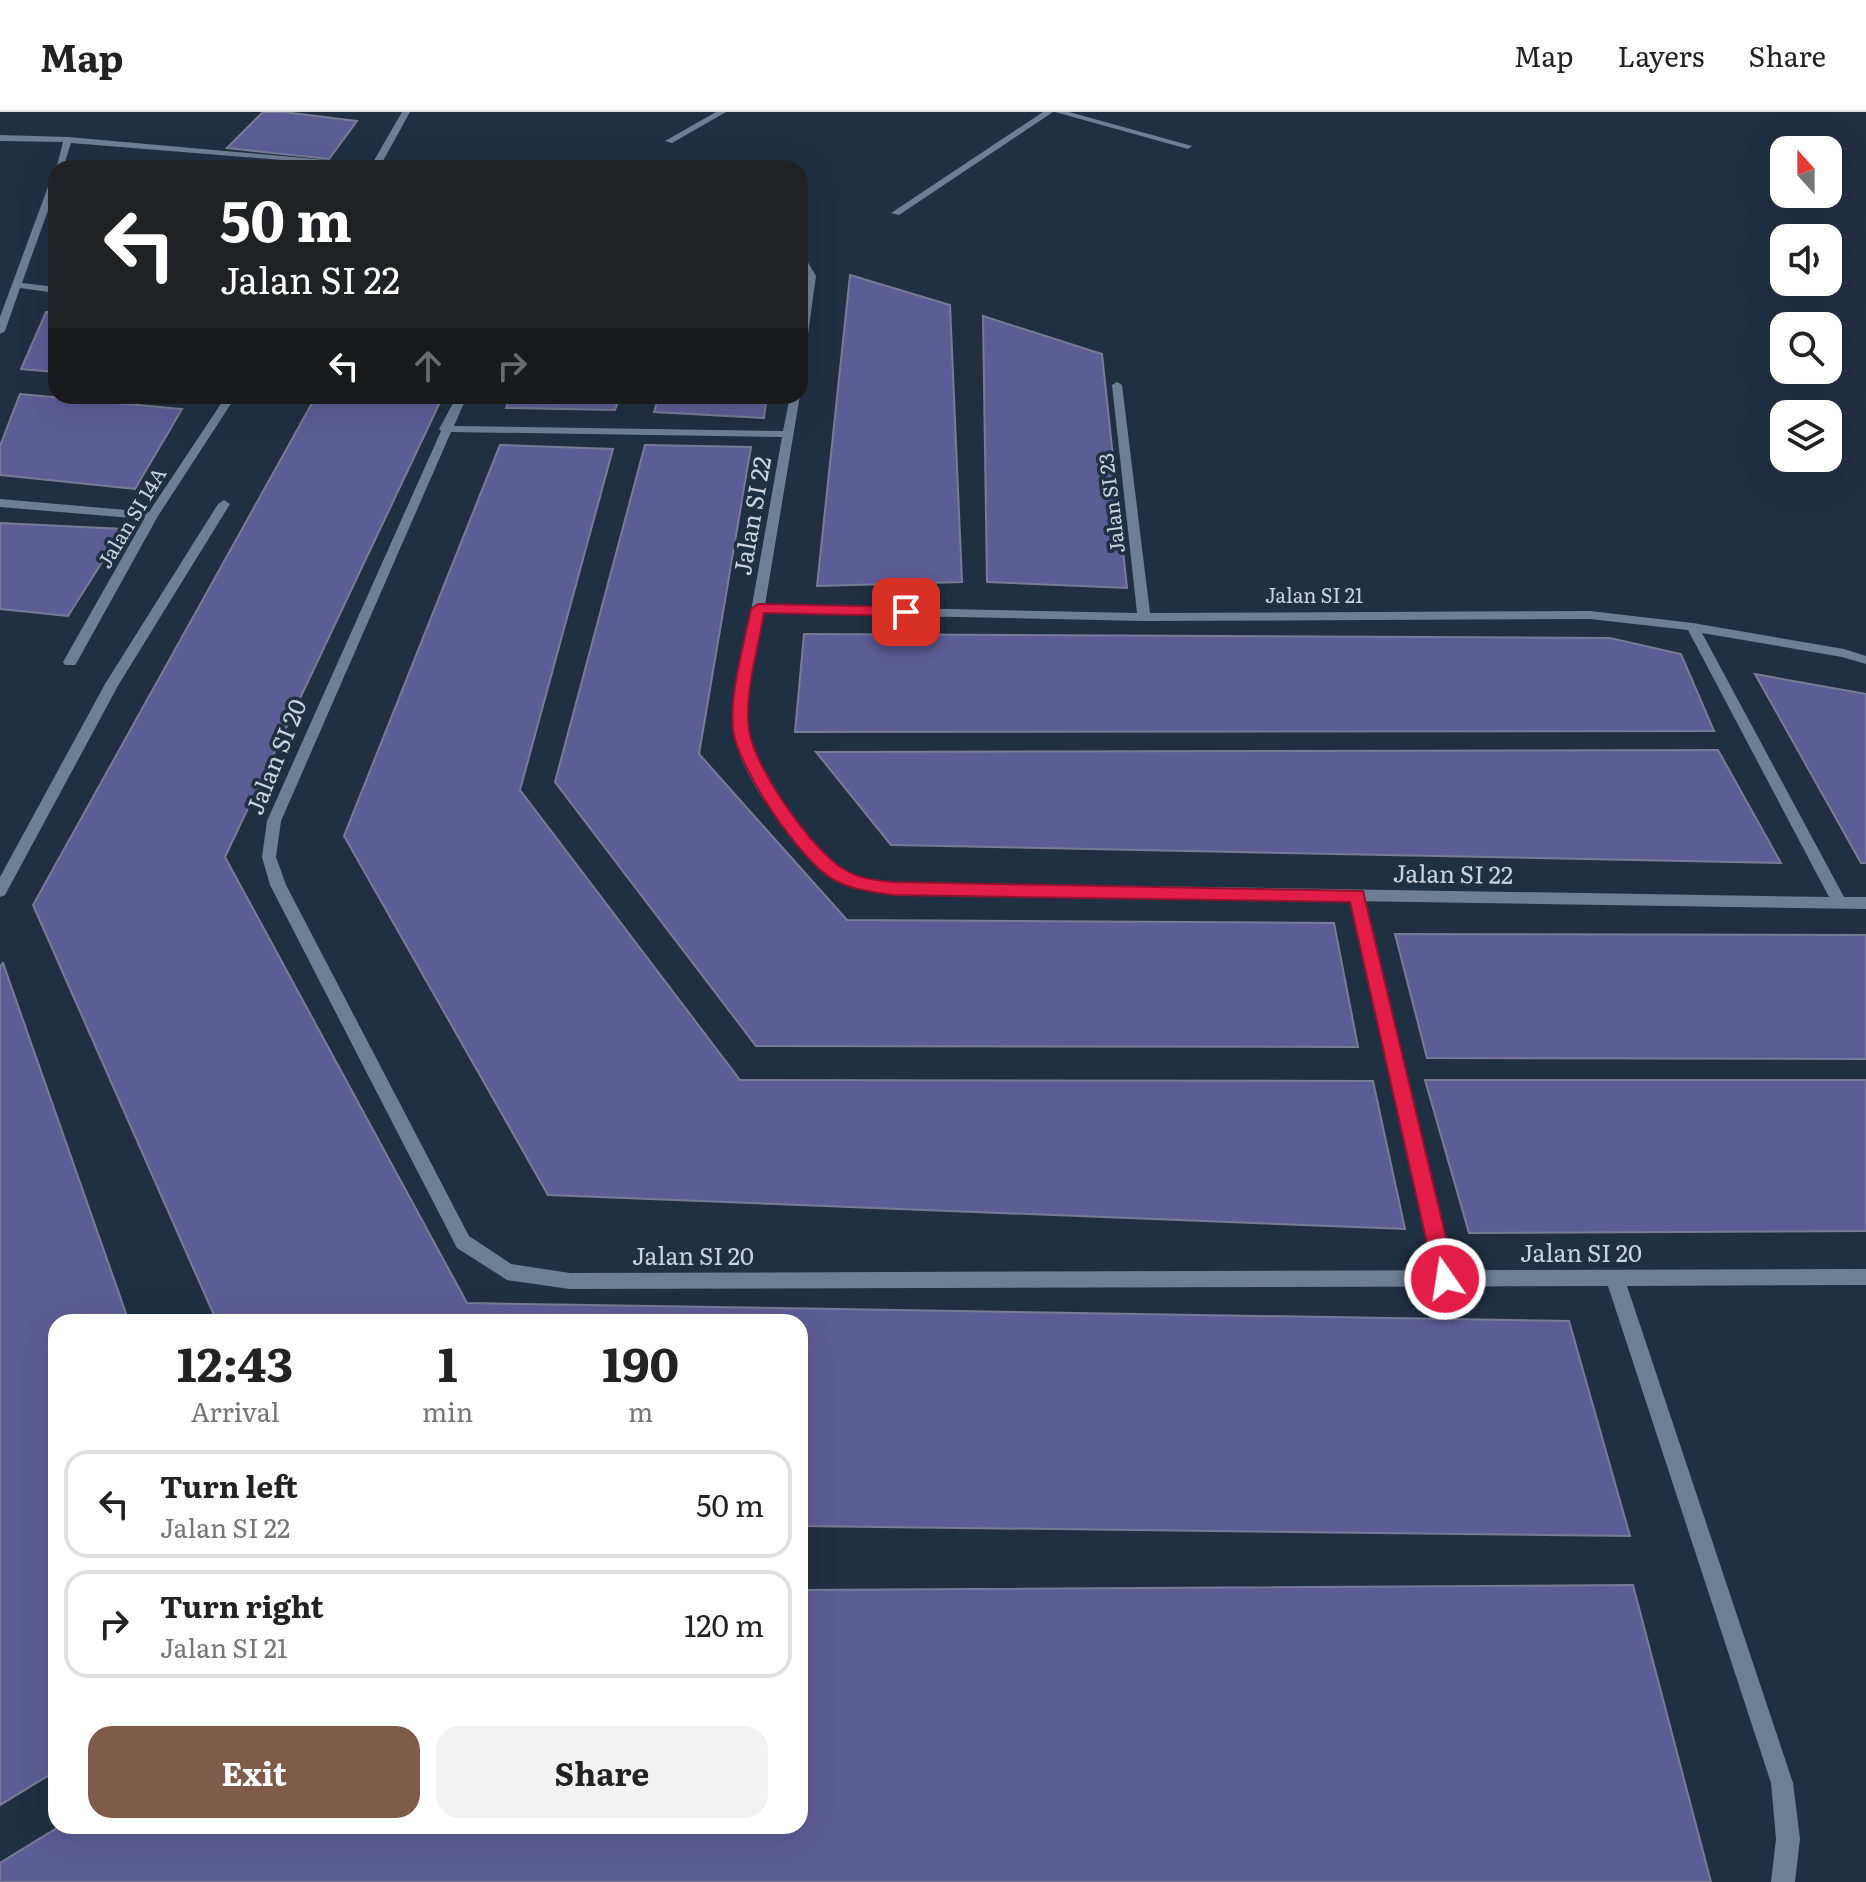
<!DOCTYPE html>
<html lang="en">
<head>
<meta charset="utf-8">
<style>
  body { margin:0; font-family:Literata,serif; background:#f2f2f2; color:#222; height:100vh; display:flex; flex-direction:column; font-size:30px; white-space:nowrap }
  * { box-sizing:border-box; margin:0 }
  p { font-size:26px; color:#767676 }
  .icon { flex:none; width:44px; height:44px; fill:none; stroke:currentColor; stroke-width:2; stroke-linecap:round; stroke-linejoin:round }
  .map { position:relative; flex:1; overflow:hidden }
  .drawer { position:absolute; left:48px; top:1202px; width:760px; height:520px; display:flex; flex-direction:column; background:#fff; border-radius:24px; box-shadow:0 8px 32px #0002 }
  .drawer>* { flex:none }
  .hud { position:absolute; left:48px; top:48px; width:760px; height:244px; border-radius:24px; box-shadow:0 8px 32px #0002; background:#202124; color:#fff; overflow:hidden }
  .needle { width:52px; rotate:339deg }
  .tools { position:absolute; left:1770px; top:24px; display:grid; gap:16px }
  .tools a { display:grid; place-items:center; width:72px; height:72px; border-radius:16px; background:#fff; box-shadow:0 8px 32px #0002; font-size:40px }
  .pin { position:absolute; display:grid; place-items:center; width:68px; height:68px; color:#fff; margin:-34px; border-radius:16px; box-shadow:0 4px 12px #0006 }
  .me { position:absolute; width:88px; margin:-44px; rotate:347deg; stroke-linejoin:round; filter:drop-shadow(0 0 6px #0008) }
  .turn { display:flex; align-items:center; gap:28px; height:168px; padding:0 40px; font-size:36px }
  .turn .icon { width:104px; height:104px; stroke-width:2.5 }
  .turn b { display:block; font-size:56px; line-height:68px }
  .lanes { display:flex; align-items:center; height:76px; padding:0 40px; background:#0003; justify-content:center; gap:40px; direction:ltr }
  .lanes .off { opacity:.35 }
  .eta { display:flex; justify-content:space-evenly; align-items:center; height:136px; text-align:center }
  .eta b { font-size:48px; font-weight:700; line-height:56px }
  .button { display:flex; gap:16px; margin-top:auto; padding:16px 40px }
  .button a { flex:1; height:92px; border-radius:24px; background:#7f5b4a; color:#fff; font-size:32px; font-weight:700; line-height:92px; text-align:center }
  .button a+a { background:#f2f2f2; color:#222 }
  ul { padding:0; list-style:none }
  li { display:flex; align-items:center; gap:24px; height:108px; margin:0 16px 12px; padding:0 24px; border:4px solid #e0e0e0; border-radius:24px }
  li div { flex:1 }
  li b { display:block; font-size:30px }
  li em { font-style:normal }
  header { display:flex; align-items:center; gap:48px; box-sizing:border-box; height:112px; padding:0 40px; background:#fff; border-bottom:2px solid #e0e0e0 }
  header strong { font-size:38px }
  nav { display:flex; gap:44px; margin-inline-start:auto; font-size:28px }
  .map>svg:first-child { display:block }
</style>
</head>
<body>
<header>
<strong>Map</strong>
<nav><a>Map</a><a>Layers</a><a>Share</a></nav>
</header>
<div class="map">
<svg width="1866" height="1770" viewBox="0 0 1866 1770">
  <rect width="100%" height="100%" fill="#203043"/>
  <path fill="#5d5d96" stroke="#797b94" stroke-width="2" d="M263 0H284L357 9 329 47 227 36Z
    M850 163 950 193 962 470 817 474Z
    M46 200 56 201V260L21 257Z
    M983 204 1102 242 1127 476 987 470Z
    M20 282 182 297 135 377 0 363V334Z
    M316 284H443L225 745 467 1191 1569 1209 1630 1424 800 1414V1210H217L33 793Z
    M511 284H620L615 298 506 296Z
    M659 284H767L764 306 654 300Z
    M500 333 613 337 520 678 740 968 1373 969 1405 1117 548 1083 344 724Z
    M645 333 751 335 699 642 847 808 1334 811 1358 935 756 934 555 670Z
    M0 411 123 417 68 504 0 497Z
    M804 522 1610 526 1681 542 1714 619 795 620Z
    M1755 562 1866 582V751H1861Z
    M1718 638 1781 751 891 733 816 640Z
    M1395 822 1866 823V947L1427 946Z
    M3 851 129 1210H56V1659L0 1693V855Z
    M1425 968H1866V1119L1469 1121Z
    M1633 1473 1711 1770H0V1751L60 1714H800V1478Z"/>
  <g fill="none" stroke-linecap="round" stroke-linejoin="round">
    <path fill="#6c7f94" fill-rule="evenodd" d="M1357 778 1365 784 1454 1167 1452 1173 1445 1175 1438 1173 1436 1167 1349 784Z"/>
    <path fill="#6c7f94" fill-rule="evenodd" d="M402 0H410L379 56 71 31 63 56 56 58 63 30 0 29V23L68 25 372 52Z
      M716 0H726L672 31 665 29Z
      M1043 0H1053L899 103 891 101Z
      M1055 0H1069L1192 34 1188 37Z
      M56 61V76L22 171 56 175V181L20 176 5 219 0 222V205L52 64Z
      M800 141 803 142 816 164 805 244 800 247V207L806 164 800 153Z
      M1117 270 1122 273 1150 501 1590 499 1693 511 1844 537 1866 544V552L1842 545 1702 521 1844 785H1866V797L893 782C873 779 850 777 833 767 802 747 749 674 738 638 733 623 734 605 735 589L782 325 451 320 281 709 276 745 286 773 469 1124 511 1152 570 1161 1866 1157V1173L1627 1174 1793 1671 1800 1727 1795 1770H1771L1776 1727 1771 1671 1608 1174 570 1177 507 1168 457 1136 270 773 262 745 267 709 441 319 439 317 457 284H467L454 314 783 319 790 284 800 283 765 493 1137 501 1112 273ZM764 501 1144 509 1590 507 1688 518 1829 785 893 770C877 769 860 768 846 760 813 741 753 660 749 622 744 582 757 540 764 501Z
      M226 284H236L158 404 77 550 75 553H65L63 550 144 407 0 395V387L149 400Z
      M224 388 230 392 119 572 5 783 0 785V765L105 572 218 392Z"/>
  </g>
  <path fill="#e11d48" stroke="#92132f" stroke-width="2" d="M758 492 906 495 914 500 906 504 764 501C758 538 744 581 749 618 754 655 813 740 845 758 860 767 876 768 893 770L1363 779 1456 1167 1453 1173 1445 1176 1438 1173 1435 1167 1350 790 893 783C872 780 853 778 834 768 800 749 738 656 733 618 729 583 744 532 751 497Z"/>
  <g text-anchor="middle" stroke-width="7" stroke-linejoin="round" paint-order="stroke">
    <g font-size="20" fill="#c9d3df" stroke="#203043">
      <text transform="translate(1112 391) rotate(-97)" y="7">Jalan SI 23</text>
      <text transform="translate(132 406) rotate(-59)" y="7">Jalan SI 14A</text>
      <text x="1314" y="491">Jalan SI 21</text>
    </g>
    <g font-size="24" fill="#c9d3df" stroke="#203043">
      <text transform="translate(753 404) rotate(-80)" y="8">Jalan SI 22</text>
      <text transform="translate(277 645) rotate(-68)" y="8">Jalan SI 20</text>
      <text transform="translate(1453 763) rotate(1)" y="8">Jalan SI 22</text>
      <text x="1581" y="1150">Jalan SI 20</text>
      <text x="693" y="1153">Jalan SI 20</text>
    </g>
  </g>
</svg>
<div class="tools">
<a><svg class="needle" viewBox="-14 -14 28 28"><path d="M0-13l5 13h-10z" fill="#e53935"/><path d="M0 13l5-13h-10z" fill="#767676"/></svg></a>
<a><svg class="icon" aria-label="sound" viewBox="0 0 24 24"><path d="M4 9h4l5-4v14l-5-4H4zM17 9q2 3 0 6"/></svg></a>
<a><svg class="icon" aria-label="search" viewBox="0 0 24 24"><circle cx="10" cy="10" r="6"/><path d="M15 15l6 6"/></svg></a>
<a><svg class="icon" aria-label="layers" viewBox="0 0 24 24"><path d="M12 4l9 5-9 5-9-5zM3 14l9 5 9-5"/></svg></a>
</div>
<div class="pin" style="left:906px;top:500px;background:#d93025"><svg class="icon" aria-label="arrive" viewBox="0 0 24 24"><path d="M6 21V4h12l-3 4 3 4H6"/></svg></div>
<svg class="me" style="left:1445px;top:1167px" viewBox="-20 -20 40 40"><circle r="17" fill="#e11d48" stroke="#fff" stroke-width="3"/><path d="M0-11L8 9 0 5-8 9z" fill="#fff"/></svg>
<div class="hud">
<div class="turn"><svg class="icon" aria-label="left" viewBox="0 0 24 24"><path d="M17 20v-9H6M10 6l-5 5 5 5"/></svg><div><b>50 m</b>Jalan SI 22</div></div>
<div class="lanes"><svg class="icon" aria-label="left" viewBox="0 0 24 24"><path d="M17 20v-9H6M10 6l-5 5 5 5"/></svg><svg class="icon off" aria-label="ahead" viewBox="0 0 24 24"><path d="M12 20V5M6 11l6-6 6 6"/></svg><svg class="icon off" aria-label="right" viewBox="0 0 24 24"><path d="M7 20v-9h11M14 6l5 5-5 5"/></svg></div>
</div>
<section class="drawer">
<div class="eta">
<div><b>12:43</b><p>Arrival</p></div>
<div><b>1</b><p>min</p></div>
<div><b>190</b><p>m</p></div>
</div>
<ul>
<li><svg class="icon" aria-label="left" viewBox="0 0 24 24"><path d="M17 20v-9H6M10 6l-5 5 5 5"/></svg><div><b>Turn left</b><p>Jalan SI 22</p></div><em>50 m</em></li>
<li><svg class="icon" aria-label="right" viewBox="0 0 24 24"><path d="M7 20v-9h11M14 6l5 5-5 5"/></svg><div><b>Turn right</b><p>Jalan SI 21</p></div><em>120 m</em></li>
</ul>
<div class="button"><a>Exit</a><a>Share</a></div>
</section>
</div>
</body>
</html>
